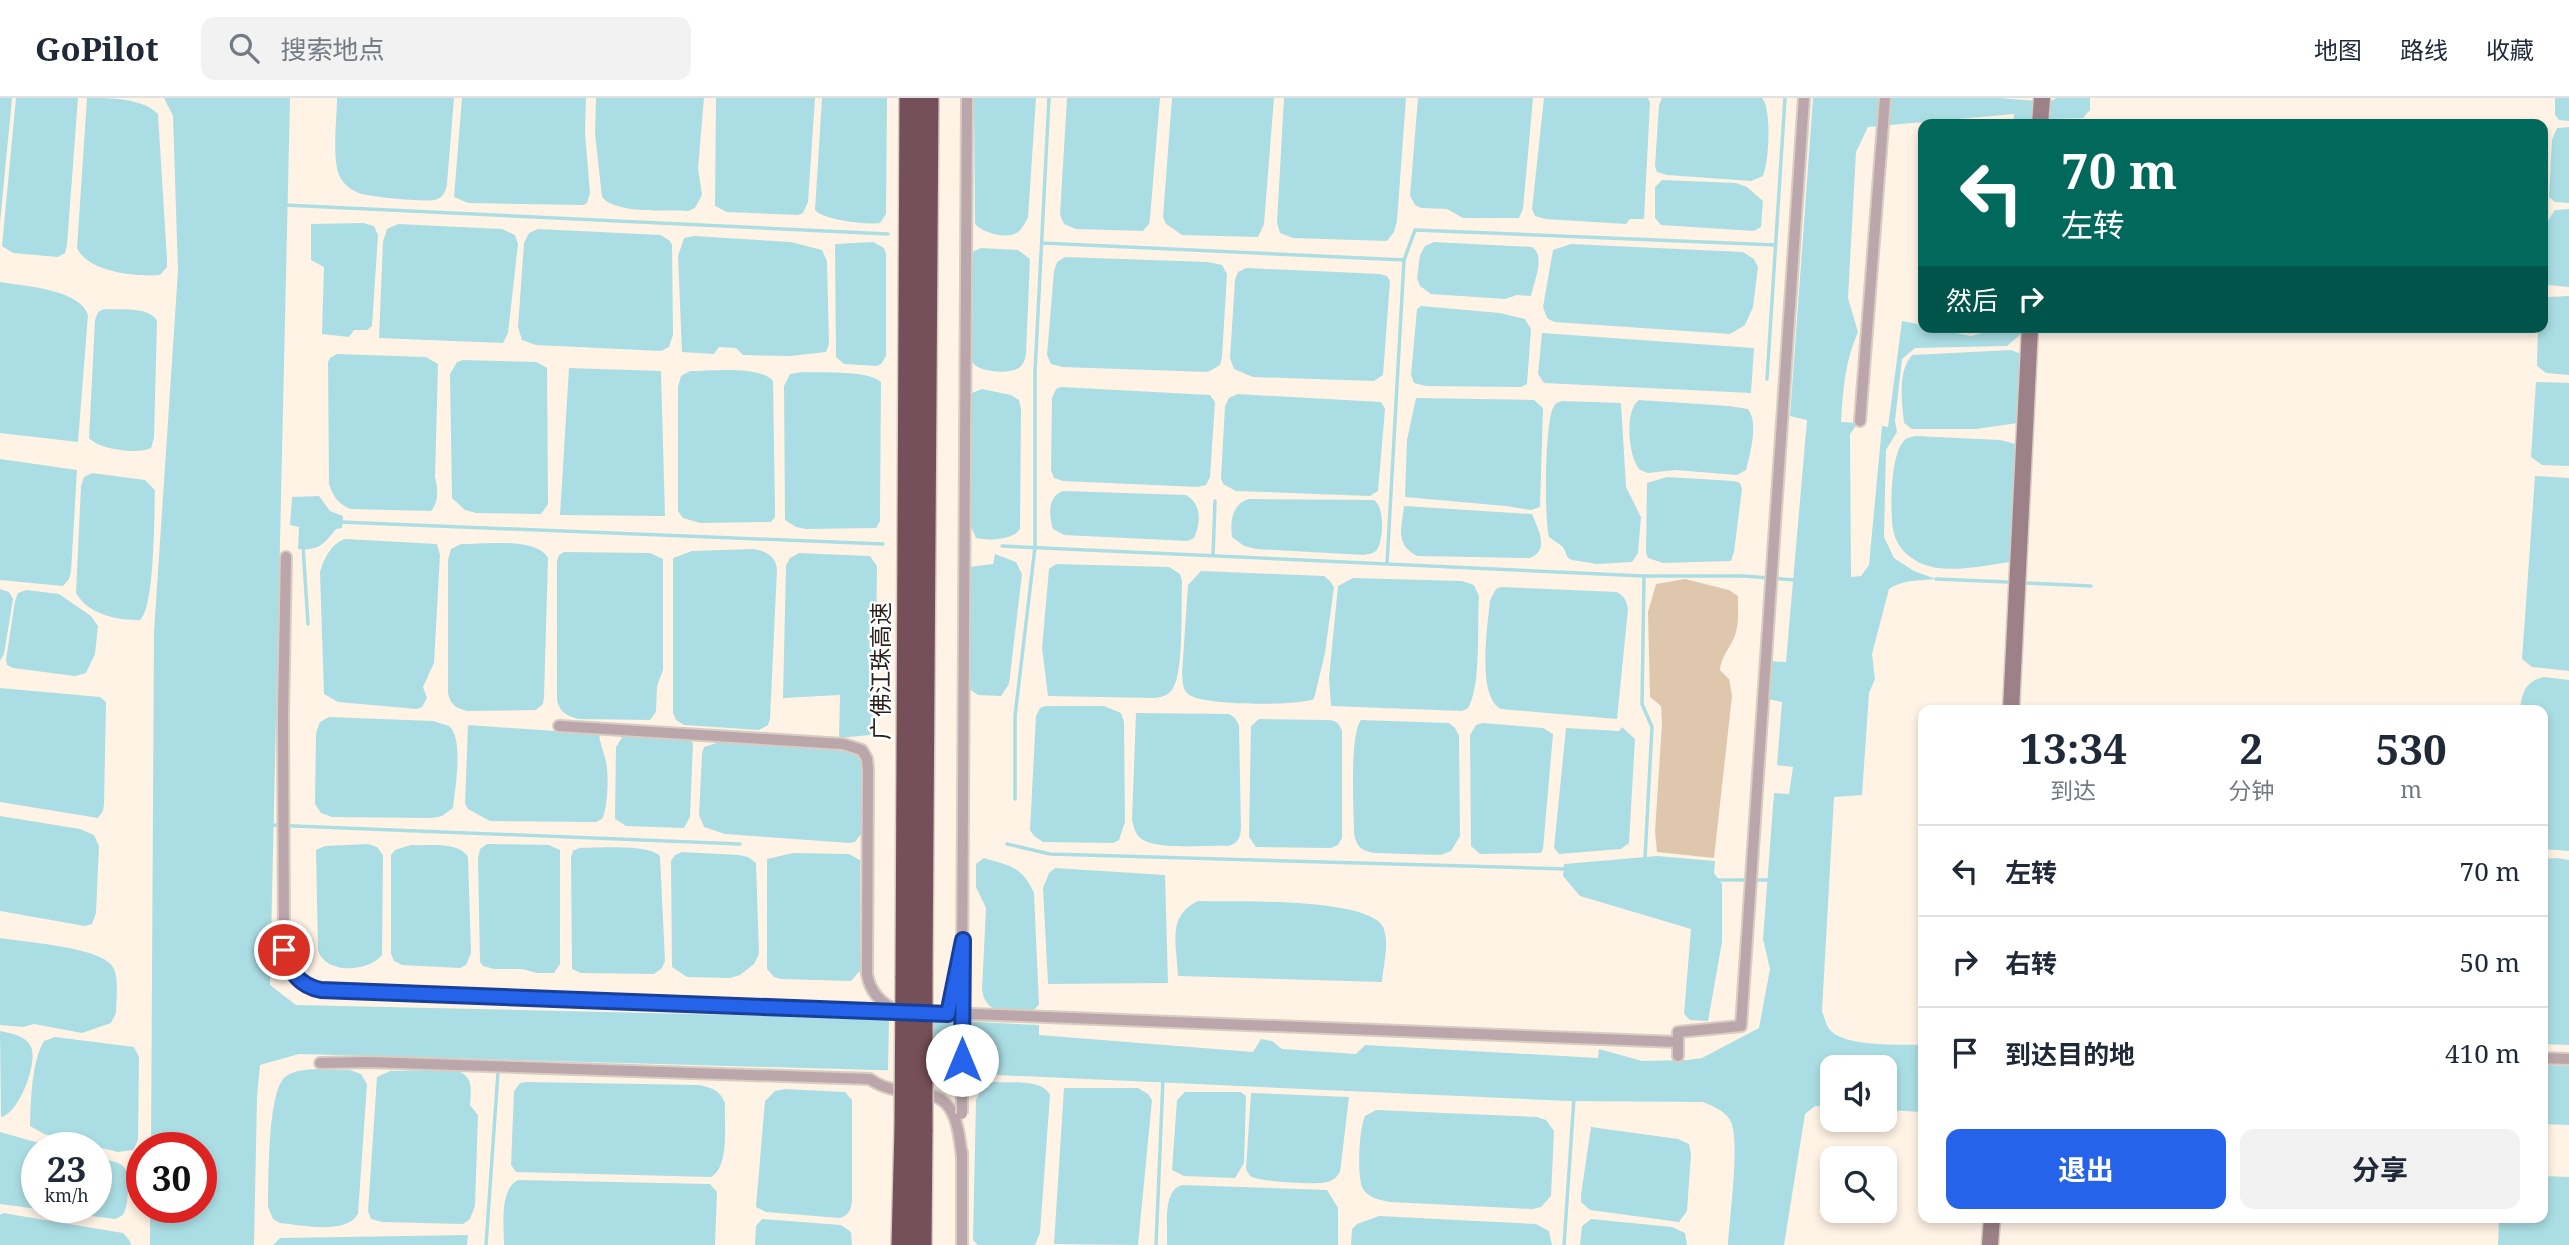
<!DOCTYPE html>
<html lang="zh">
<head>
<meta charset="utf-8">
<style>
  body { margin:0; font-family:"Noto Serif","Noto Sans SC",serif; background:#f2f2f3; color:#1f2937; height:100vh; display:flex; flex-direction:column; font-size:26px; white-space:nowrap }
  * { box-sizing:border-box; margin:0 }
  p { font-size:23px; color:#747a83 }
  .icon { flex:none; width:38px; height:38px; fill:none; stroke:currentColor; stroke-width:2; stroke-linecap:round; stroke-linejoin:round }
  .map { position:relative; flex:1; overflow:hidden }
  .drawer { position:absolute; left:1918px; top:607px; width:630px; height:518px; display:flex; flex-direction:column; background:#fff; border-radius:14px; box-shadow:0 4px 10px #0003 }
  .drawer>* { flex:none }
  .guide { position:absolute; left:1918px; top:21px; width:630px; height:214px; border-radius:14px; box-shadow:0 4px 10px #0003; background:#00695c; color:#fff; overflow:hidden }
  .controls { position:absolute; left:1820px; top:957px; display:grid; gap:14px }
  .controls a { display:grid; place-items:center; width:77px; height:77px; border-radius:14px; background:#fff; box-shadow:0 4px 10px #0003; font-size:35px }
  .speed { position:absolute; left:21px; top:1034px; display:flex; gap:14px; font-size:35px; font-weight:700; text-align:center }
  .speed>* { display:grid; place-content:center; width:91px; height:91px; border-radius:50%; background:#fff; box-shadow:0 4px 10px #0003; line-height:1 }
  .speed small { font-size:18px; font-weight:400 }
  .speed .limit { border:10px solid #d22; background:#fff; color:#111 }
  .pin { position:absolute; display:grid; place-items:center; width:60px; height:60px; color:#fff; margin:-30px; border:4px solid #fff; border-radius:50%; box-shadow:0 2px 7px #0007 }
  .me { position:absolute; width:77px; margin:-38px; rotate:0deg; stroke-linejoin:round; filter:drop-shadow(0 0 5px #0008) }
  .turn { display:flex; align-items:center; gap:24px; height:147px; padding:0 28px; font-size:32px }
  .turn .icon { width:91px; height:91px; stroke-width:2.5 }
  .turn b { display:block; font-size:49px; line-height:60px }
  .then { display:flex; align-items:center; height:66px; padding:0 28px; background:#0003; gap:14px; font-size:26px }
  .eta { display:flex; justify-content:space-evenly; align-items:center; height:119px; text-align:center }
  .eta b { font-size:42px; font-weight:700; line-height:49px }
  .action { display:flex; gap:14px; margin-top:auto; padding:14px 28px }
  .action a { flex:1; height:80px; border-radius:14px; background:#2563eb; color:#fff; font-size:28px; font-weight:700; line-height:80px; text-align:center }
  .action a+a { background:#f2f2f3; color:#1f2937 }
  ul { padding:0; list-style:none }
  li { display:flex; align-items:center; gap:21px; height:91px; padding:0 28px; border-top:2px solid #e0e1e3 }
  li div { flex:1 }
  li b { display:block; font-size:26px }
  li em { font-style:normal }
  header { display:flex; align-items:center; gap:42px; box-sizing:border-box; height:98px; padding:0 35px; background:#fff; border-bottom:2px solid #e0e1e3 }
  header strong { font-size:33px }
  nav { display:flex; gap:38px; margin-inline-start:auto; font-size:24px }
  .search { width:490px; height:63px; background:#f2f2f3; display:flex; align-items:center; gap:18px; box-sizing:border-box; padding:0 24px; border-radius:14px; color:#747a83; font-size:26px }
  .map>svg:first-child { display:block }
</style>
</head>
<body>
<header>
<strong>GoPilot</strong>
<div class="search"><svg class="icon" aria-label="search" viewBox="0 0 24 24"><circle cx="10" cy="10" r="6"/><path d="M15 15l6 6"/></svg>搜索地点</div>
<nav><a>地图</a><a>路线</a><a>收藏</a></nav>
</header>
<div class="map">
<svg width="2569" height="1147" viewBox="0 0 2569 1147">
  <rect width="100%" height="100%" fill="#fff3e6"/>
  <path fill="#dfc7ae" d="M1685 481 1729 492 1738 498C1738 510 1739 523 1736 534 1732 549 1721 557 1720 572L1729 581 1732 598 1714 760 1657 754 1655 734 1662 625 1661 608 1650 599 1648 514 1656 486Z"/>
  <path fill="#abdee4" d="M0 0H12L0 125Z
    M16 0H78L67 147 65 155 58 159 13 155 2 148Z
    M87 0C110 0 143 0 158 16L167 161V169L160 177C136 179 88 174 77 150Z
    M164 0H290L270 887 296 907 912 921 1039 927V937L1253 954 1261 941 1272 943 1282 951 1356 956 1365 947 1598 960 1599 951 1642 963 1688 962 1702 960 1759 930 1770 871 1763 841 1774 695 1789 696 1793 669 1777 667 1782 604 1767 601 1770 563 1786 564 1807 322 1790 318 1813 0H1999L2049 4 2057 0H2090V12L2083 20 2048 21 2037 26H2013L2014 16 1868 29 1856 54 1848 200 1858 234C1845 263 1843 292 1841 324L1858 325 1850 336 1851 479 1861 478 1869 467 1882 328 1888 329 1902 223 1923 227V229L1971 238 1986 234 1989 229H2023L2022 235 2007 248 1915 250 1902 261 1895 323 1897 334 1886 352 1884 439 1894 460 1914 473 1936 481C1919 483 1904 481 1889 491L1872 556 1875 581 1869 595 1862 697 1834 699 1822 913C1824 918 1825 924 1828 929 1840 950 1900 946 1923 947V1014L1885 1012V970H1832V1009L1815 1008 1805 1016 1784 1147H1728C1729 1123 1741 1039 1730 1022 1724 1012 1712 1008 1703 1004L1568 1003 911 973 299 956 260 967 257 999 254 1147H150V1110H201V1050H151L154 534 178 173 173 18Z
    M337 0H454L447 86C446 93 443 100 435 102 423 104 370 99 359 95 351 92 346 88 341 81 331 65 337 20 337 0Z
    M462 0H586L585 34 590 95 587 105 584 107 468 105 454 99Z
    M596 0H704L698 70 702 97 695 110 688 113C666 112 615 116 602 99L595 36Z
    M716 0H815L808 104 803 115 798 117 727 114 715 108Z
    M822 0H887L886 116 880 125C867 127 823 122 815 112Z
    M974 0H1036L1028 120C1025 124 1023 130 1018 134 1007 142 983 135 975 126Z
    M1067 0H1160L1150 120 1149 126 1143 133 1076 131 1064 126 1060 117Z
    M1172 0H1274L1264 126 1258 139 1182 137 1166 126 1163 119Z
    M1284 0H1406L1397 123 1394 134 1387 143 1293 140 1280 135 1277 125Z
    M1418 0H1533L1523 111 1519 120H1463L1447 111 1421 110 1415 107 1410 98Z
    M1544 0H1648L1650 5 1644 121H1630L1626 126 1545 121 1535 118 1532 111Z
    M1662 0H1762C1772 10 1769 65 1763 78L1751 83 1667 77 1657 74 1655 68 1659 7Z
    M2555 0H2569V23L2559 22 2555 17Z
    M2569 29V105L2555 104 2549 99 2552 42 2557 30Z
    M1662 82 1736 85 1747 89 1763 103 1761 129 1754 133 1661 127 1655 120V89Z
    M2569 111V189L2548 187 2543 182 2547 124 2555 112Z
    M363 125 374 128 378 137 372 228 367 232H354L349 239 322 236 324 169 311 162V126Z
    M398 126 502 131 515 137 518 146 508 235 503 245 379 240 383 144 387 131Z
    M538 131 661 137 670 143 672 147 673 237 669 249 661 253 536 247 522 242 518 229 524 145 529 135Z
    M694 138 791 144 822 152 827 163 829 246 826 254 790 258 743 257 736 250 719 249 714 256 682 254 678 158 684 140Z
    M873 144 884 150 886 156V258L881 266 877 268 844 266 836 259 835 146Z
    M1434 144 1532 149C1546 158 1534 183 1531 198L1517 197 1505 201 1431 196 1420 188 1417 180 1420 157 1425 148Z
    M1571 146 1743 154 1754 161 1758 169 1753 209 1745 227 1730 236 1554 224 1547 220 1543 209 1553 152Z
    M981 150 1018 152 1030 161 1026 256C1025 262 1023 268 1017 271 1006 276 978 274 972 264L970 161 974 153Z
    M1065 159 1208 164 1222 167 1227 176 1222 259 1220 267 1208 274 1062 269 1051 266 1047 257 1054 173 1057 164Z
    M1246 170 1380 176 1387 178 1390 183 1383 277 1374 283 1253 279 1234 271 1230 260 1235 182 1238 174Z
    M0 184C23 188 80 191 88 217L78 344 0 335Z
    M2569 198V277L2546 275 2537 268 2538 229H2543V203L2547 199Z
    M1421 208 1500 215 1525 221 1531 231 1527 286 1521 289 1426 288 1414 285 1411 277 1417 211Z
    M104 211C119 212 150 208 157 223L154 340 151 350C138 357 98 351 89 340L95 222 98 214Z
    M1542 235 1754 250 1751 295 1544 285 1538 276Z
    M2011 252 2021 256 2018 325 1976 331H1912L1904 325C1902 305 1897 274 1912 257Z
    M337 256 426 259 438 266 435 379C438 390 439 404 431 413L350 411C338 405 333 399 329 386L328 264 330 260Z
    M463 262 537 264 547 270 548 406 541 416 476 415 465 412 452 400 450 276 457 264Z
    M569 270 661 273 665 418 560 417Z
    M690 273C710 273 760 267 773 283L775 411V419L771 424 700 425 683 420 678 413V289L681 278Z
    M802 274C820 275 869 272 881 284L880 415V423L876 430 806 431 796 429 785 422 784 288 790 276Z
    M2536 284 2569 285V368L2542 367 2531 359Z
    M1061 289 1210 297 1215 304 1210 379 1206 387 1198 389 1063 383 1054 380 1051 372 1052 300 1056 291Z
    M982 291 1011 297 1019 302 1021 311 1020 431C1013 442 988 443 976 440L971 429 970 301 972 295Z
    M1237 296 1381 304 1385 311 1378 393 1370 398 1236 393 1223 386 1221 380 1225 308 1229 300Z
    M1416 300 1534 302 1543 310 1540 409 1531 412 1506 408 1405 399 1407 342Z
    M1639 302 1729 308 1748 311C1759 326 1750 355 1746 372L1737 377 1675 372 1648 375 1640 372C1628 360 1624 312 1639 302Z
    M1562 303 1621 305 1626 389 1641 419 1638 455 1632 464 1597 466 1572 462 1568 460 1563 449 1549 439C1544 421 1545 325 1553 310 1556 304 1557 305 1562 303Z
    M1916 338 2000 342 2016 346 2010 464C1979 468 1935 480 1909 458 1900 451 1895 442 1893 431 1890 413 1890 352 1906 341 1907 340 1915 338 1916 338Z
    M0 361 77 372 71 474 69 481 63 488 0 482Z
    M92 375 145 382 155 392C154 415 155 510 140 522 116 522 89 517 76 495L81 388 84 379Z
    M2535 378 2569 380V573L2532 569 2522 561Z
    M1667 379 1734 383 1740 385 1742 391 1734 454 1731 463 1663 465 1648 460 1646 455 1647 385Z
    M1063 393 1186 397C1202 406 1201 425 1194 440L1188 443 1064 437 1053 431C1049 418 1047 398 1063 393Z
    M319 398 330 413 343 418 342 430 336 431C324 446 319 453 298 451L299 429 290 427 292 399Z
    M1249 401 1374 402C1384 408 1384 438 1378 450 1376 455 1370 456 1364 457L1256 451 1244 448 1232 439C1230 423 1232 406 1249 401Z
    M1404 408 1532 416C1538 430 1550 453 1530 460L1417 458C1394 446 1402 430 1404 408Z
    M345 441 437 446 440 457 434 565 423 589 427 600 422 609 417 611 338 604 324 596 320 475C323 461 332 445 345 441Z
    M461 446C483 446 537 439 548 460L544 599 543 606 536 612 468 613C456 610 451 608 448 595V462L451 451Z
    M754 451C767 454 775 457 777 471L770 621 768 627 759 632 684 627 676 622 673 615V460L692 453Z
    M564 454 650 455 663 461V572L657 588 656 614 650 622 578 621C566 617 560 615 557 602V463L559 457Z
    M799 455 870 458 877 468 875 630 870 637 839 640 840 597 783 600 786 468 790 460Z
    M995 456 1016 464 1022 476 1009 586 1001 598 978 597 969 591 967 586 969 469 993 466Z
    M1056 466 1169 469 1180 476 1182 483C1181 505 1184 574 1173 590 1169 597 1163 599 1155 600L1048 598 1042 550 1049 471Z
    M1201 473 1324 478 1330 483 1334 489 1325 555 1314 601C1299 608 1200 608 1188 596 1182 591 1183 583 1182 576L1188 487Z
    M1353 480 1462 483 1474 487 1479 498C1477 526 1481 582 1470 606 1468 611 1467 611 1462 613L1331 608 1329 580 1338 488Z
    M1501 489 1617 494C1625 499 1626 502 1628 511L1617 621 1501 611C1476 598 1488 527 1490 502L1496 491Z
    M0 491 9 494 13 501 4 556 0 563Z
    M26 492 59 496 91 518 98 528 95 556 86 575 75 578 13 570 7 567 6 562 15 503 18 495Z
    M2544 579 2569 582V753L2543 751V612H2520C2522 595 2525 583 2544 579Z
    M0 590 100 599 106 604 104 706 103 713 98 720 0 704Z
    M1045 608H1104L1121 615 1124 624 1125 724 1119 742 1113 745 1043 744 1034 738 1030 732 1036 618 1040 610Z
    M1136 615 1229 616 1235 620 1239 627 1241 730C1240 740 1239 744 1229 748 1207 747 1160 752 1143 742 1135 737 1134 730 1132 722Z
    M329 619 433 623 449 628C464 640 455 691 453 710L442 718 432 720 332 719 321 715 315 706 316 635 320 624Z
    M1259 621 1327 622C1336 622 1339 625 1342 633V740L1338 747 1331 750 1256 749 1249 739 1251 628Z
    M1361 622 1449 625 1455 630 1459 638 1460 738 1451 753 1441 757 1374 755C1361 753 1356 748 1354 735 1354 712 1349 638 1361 622Z
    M1482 625 1543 630 1553 636 1543 751 1541 755 1480 756 1471 748 1470 637 1476 627Z
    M468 627 599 636C600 646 604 654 606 664 609 675 608 711 602 721L596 724 490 723 468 711 465 706Z
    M1622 629 1635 641 1629 745 1621 751 1559 756 1554 750 1566 630 1619 633Z
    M630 636 686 639 693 645 690 719 684 730 626 728 615 721 616 649 623 638Z
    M720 644 847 653 856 656 861 664V736L855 744 850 745 725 736 704 729 699 717 702 655 704 649Z
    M0 718 80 731 94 737 99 748 96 815 92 826 85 828 0 813Z
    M368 746 377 749 383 757 382 857C369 874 325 877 318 852L316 752 325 748Z
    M487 746 549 747 560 752V866L554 875H537L522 871H494L483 868 480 864 478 760 480 751Z
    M411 747C428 748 459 743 468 759L471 855 466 867 460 870 402 867 394 863 391 856V757L395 752Z
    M579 750C598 750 648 746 660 758L665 863 662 870 654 876 581 875 572 871 571 759 573 753Z
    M682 754 739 757 748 759 756 765 759 856 754 866 740 877 730 880 687 879 672 869 671 763 675 757Z
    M793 755 849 756 860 762V873L851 883 781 881 774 879 767 871V761Z
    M1657 758 1715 763 1714 775 1722 786V844L1708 923 1690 922 1684 916 1691 831 1580 798 1563 778 1564 766Z
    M984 760C1010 768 1022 768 1034 795L1039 907 1030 915C1009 913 986 918 982 892L986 810 976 789V766Z
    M2556 760 2569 762V947L2543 946V761Z
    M1055 770 1165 777 1168 885 1048 886 1043 790 1049 775Z
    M1198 803C1231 804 1368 799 1383 829 1390 844 1383 868 1382 884L1178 878C1177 848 1166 818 1198 803Z
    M0 840C23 844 106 849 114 871 119 883 116 902 116 915L111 925 82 935 34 926 23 929 0 927Z
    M0 933C10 935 24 937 30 947 40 961 19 1016 1 1019Z
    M55 939 134 949 139 959 138 1042 133 1052 118 1054 44 1036 30 1028C31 1004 31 965 44 943Z
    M2543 967 2569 968V1027L2543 1026Z
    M350 972 361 976 367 986 358 1116C346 1137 301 1127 280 1125L273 1121 268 1109C269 1083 267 995 285 979 300 967 332 973 350 972Z
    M453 972C474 976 471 990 470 1007L478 1017 475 1108 470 1121 463 1126 382 1124 371 1121 368 1113 377 979 390 973Z
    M526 984 699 987C712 990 720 992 725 1005 724 1025 730 1069 711 1079L516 1074 511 1067 514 993 520 985Z
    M994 984C1010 985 1043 981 1050 997L1040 1135 1035 1147H978L973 1142 976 1002 982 990Z
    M1064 990H1138L1148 996 1152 1002 1138 1147 1054 1146Z
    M785 991 845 994 852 1002V1103C851 1112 849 1117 840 1120L766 1114 756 1109 765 1003 775 993Z
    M1185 994H1241L1246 998 1244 1065 1235 1080 1184 1078 1172 1072 1177 1002Z
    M1251 995 1349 999 1340 1074C1337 1079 1334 1082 1328 1084 1316 1087 1259 1084 1250 1078L1246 1071Z
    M1376 1012 1537 1019 1546 1022 1554 1033 1551 1098 1541 1109 1533 1111 1390 1104C1380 1102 1367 1100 1362 1089 1357 1075 1359 1031 1365 1018Z
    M1591 1029 1678 1041 1689 1046 1691 1056 1687 1113 1679 1124 1590 1112 1581 1104V1097Z
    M0 1034 57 1050H37V1110H96V1059C123 1066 130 1064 128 1094 127 1102 127 1110 123 1117L115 1121 0 1106Z
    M2543 1078 2569 1079V1147H2498L2499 1120H2543Z
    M518 1082 710 1086 717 1094 715 1147H504C504 1129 499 1091 518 1082Z
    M1182 1087 1327 1092 1338 1110V1147H1167C1168 1130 1162 1092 1182 1087Z
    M3 1115 123 1135 130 1143 131 1147H0V1117Z
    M1379 1118 1536 1126 1549 1133 1552 1147H1351L1352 1131 1357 1126Z
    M762 1121 841 1127 851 1134 852 1147H755L756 1128Z
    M1591 1121 1672 1129 1685 1135 1687 1147H1580L1582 1128Z
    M468 1137 467 1147H273L280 1140Z"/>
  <path fill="#fff3e6" d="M889 917 934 919 933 978 888 976Z"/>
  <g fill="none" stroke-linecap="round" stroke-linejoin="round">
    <path stroke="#abdee4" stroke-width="3.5" d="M284 107 888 136
      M1042 145 1404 162
      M1767 281 1785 0
      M340 424 883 446
      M303 448 308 526
      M1002 448 1644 478H1743L1796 482
      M1213 458 1215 403
      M1387 466 1404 162 1415 132 1776 147
      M1644 478 1642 606 1652 629 1645 760
      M1936 481 2007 484
      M2027 485 2091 488
      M1015 701V618L1035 449V274L1049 0
      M270 727 740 746
      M1007 746 1050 756 1566 771
      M1716 782H1771
      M486 1147 498 974
      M1156 1147 1163 981
      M1564 1147 1574 1000"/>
    <defs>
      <path id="street" d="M1860 323 1885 0
        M286 459 283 615 284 852C288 871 296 883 314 890L1678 944
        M559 628 843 646 862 652 867 661 868 671 867 876C870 893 880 905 896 912
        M962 881 967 0
        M948 916 958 869
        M1678 958V934L1741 928 1804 0
        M2543 960 2569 961
        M320 965 369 964 870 981C899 1003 938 983 953 1016 959 1028 960 1045 962 1059
        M962 1147V1054"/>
      <path id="secondary" d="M2040 26 2042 0
        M2011 612 2030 229
        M1990 1147 1992 1120"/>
      <path id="highway" d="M922 878 928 0
        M906 880 910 0
        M902 1147 905 1029
        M921 1147 922 1032"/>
    </defs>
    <use href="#street" stroke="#d8cdc1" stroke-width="14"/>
    <use href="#secondary" stroke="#d8cdc1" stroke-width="19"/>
    <use href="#highway" stroke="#d8cdc1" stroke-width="24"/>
    <use href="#street" stroke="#baa6ab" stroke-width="10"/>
    <use href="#secondary" stroke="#9d8188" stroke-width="16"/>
    <use href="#highway" stroke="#754f59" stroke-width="21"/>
    <defs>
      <path id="street-bridge" d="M962 1016V881"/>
      <path id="highway-bridge" d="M905 1029 906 880
        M922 1032V878"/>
    </defs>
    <use href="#street-bridge" stroke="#d8cdc1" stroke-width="14" stroke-linecap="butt"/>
    <use href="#highway-bridge" stroke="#d8cdc1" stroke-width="24" stroke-linecap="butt"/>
    <use href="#street-bridge" stroke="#baa6ab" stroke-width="10"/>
    <use href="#highway-bridge" stroke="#754f59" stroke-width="21"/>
  </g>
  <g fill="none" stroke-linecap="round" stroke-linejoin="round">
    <defs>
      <path id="route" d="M284 852C289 873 299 888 321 892L948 916 963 842 962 962"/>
    </defs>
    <use href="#route" stroke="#184099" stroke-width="18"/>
    <use href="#route" stroke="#2563eb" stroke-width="12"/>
  </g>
  <g text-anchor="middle" stroke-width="5" stroke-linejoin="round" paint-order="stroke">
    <g font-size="23" fill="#29211a" stroke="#fff">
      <text transform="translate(881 573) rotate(-90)" y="8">广佛江珠高速</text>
    </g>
  </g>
</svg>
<div class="controls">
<a><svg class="icon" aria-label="sound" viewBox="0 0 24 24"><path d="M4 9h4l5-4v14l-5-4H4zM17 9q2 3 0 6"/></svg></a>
<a><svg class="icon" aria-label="search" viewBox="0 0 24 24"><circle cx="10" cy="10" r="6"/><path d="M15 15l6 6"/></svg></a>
</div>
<div class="speed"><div>23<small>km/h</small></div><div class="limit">30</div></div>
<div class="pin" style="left:284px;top:852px;background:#d93025"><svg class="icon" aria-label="arrive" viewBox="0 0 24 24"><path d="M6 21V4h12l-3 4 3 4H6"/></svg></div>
<svg class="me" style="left:962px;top:962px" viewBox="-20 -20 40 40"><circle r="19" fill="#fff"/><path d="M0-13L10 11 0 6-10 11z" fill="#2563eb"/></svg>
<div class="guide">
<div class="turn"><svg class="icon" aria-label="left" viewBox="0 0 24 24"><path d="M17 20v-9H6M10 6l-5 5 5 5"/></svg><div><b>70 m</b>左转</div></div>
<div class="then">然后<svg class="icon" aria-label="right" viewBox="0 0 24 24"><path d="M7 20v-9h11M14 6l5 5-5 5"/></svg></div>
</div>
<section class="drawer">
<div class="eta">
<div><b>13:34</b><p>到达</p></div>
<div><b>2</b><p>分钟</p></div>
<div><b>530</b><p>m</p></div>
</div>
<ul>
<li><svg class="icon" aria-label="left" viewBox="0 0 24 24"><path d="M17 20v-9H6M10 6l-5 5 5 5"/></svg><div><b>左转</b></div><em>70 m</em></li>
<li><svg class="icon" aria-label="right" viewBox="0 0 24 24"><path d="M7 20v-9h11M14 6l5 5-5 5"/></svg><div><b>右转</b></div><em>50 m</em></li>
<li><svg class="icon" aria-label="arrive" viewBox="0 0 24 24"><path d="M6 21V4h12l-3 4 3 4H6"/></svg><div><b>到达目的地</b></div><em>410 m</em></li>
</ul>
<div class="action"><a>退出</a><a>分享</a></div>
</section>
</div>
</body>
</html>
